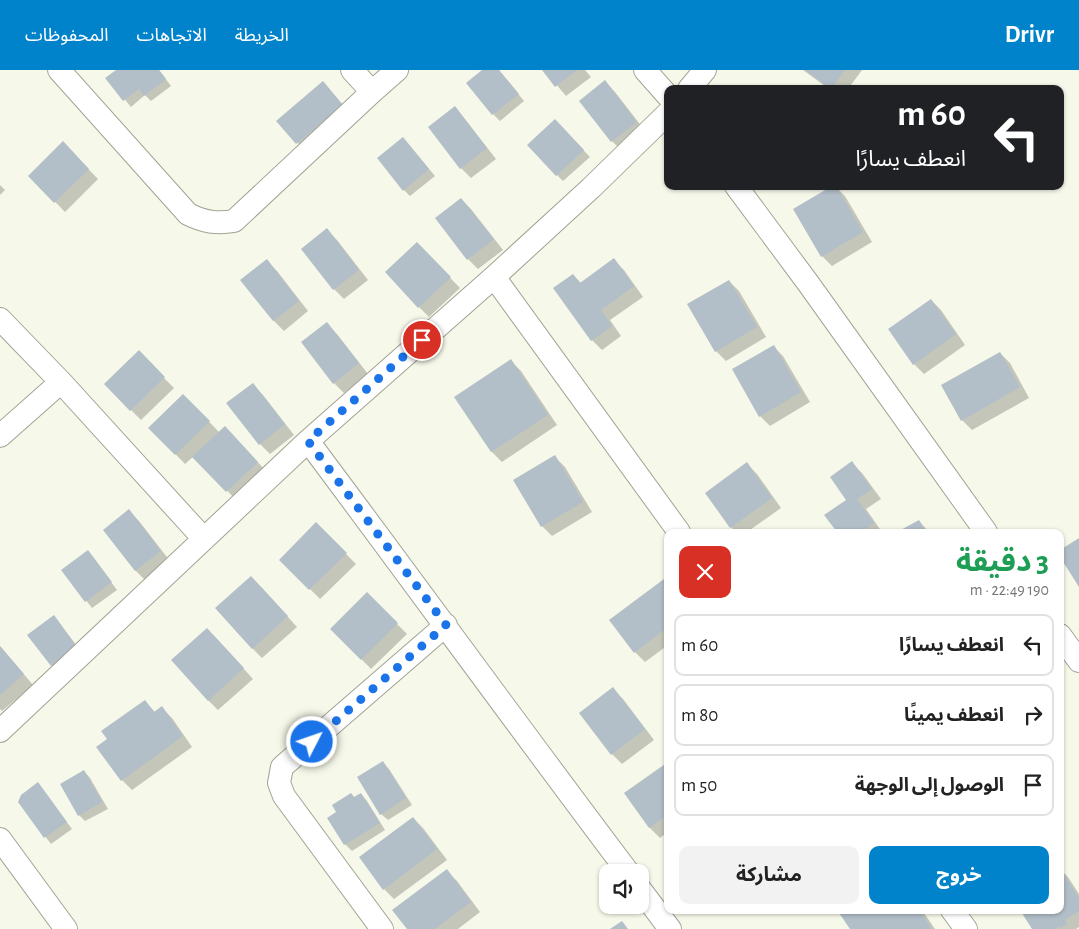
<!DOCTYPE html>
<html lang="ar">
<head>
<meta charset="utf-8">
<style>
  body { margin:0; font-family:"Alegreya Sans","Noto Sans Arabic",sans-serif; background:#f2f2f2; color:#222; direction:rtl; height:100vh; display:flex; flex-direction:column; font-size:19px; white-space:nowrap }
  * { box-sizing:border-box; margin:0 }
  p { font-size:16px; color:#767676 }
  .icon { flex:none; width:28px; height:28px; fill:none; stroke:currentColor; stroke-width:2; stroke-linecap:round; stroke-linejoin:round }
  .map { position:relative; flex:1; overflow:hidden; direction:ltr }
  .details { position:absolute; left:664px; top:459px; width:400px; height:385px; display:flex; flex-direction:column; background:#fff; border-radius:10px; box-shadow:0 1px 4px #0004; direction:rtl }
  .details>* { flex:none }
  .banner { position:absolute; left:664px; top:15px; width:400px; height:105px; border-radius:10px; box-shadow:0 1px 4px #0004; direction:rtl; background:#202124; color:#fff; overflow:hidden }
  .buttons { position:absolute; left:599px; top:794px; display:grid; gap:10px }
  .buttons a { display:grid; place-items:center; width:50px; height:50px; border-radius:10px; background:#fff; box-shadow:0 1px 4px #0004; font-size:25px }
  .pin { position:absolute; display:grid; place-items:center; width:42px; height:42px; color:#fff; margin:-21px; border:2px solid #fff; border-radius:50%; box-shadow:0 1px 5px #0007 }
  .me { position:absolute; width:55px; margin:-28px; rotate:49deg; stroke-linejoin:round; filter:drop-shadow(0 0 4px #0008) }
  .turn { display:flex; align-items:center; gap:18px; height:105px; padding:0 15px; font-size:22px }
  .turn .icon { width:65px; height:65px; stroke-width:2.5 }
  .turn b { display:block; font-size:35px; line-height:42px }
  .round { display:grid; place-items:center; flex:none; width:52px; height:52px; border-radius:10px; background:#f2f2f2 }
  .summary { display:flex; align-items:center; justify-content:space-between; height:85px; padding:0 15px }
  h1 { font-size:30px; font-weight:700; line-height:38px; color:#1e9e55 }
  .button { display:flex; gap:10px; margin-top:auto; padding:10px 15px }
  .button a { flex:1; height:58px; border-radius:10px; background:#0083ca; color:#fff; font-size:20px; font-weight:700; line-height:58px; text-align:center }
  .button a+a { background:#f2f2f2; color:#222 }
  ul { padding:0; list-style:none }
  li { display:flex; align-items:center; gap:15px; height:62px; margin:0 10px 8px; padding:0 5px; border:2px solid #e0e0e0; border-radius:10px }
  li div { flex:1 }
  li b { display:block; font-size:19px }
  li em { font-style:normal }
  header { display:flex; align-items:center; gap:30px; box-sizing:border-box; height:70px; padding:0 25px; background:#0083ca; color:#fff }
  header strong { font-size:24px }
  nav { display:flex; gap:28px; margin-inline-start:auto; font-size:18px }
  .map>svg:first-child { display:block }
</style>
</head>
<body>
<header>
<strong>Drivr</strong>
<nav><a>الخريطة</a><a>الاتجاهات</a><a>المحفوظات</a></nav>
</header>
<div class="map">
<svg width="1079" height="859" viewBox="0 0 1079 859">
  <rect width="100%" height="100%" fill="#f6f8e9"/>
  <path fill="#0003" d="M118 0H159L171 16 151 31 145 25 131 37 107 8Z
    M484 0H499L524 31 500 51 493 44Z
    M544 0H585L591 7 566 26Z
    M803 0H862L848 19H829Z
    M605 12 615 22 646 62 622 81 612 71Z
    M332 23 352 46 307 83 278 51Z
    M454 38 464 48 496 89 471 108 461 98Z
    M561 57 590 87 563 111 557 105Z
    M63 73 98 109 65 142 30 106Z
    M409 75 435 106 410 126 404 120Z
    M0 115 5 120 0 125Z
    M835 116 845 126 872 172 832 196 822 186Z
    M461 129 471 139 503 180 478 199 468 189Z
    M327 160 337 170 368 210 344 229 334 219 303 179Z
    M427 184 460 218 429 247 419 237Z
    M614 190 624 200 643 227 610 250 621 266 602 280 592 270 573 205 581 213Z
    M267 191 277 201 308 241 284 261 274 251 242 210Z
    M729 211 739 221 766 267 726 291 716 281Z
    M931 230 941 240 965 275 924 304 914 294Z
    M327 254 337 264 368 304 344 323 334 313Z
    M773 276 783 286 810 332 770 356 760 346Z
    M138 282 174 318 141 350 105 314Z
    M1000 283 1010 293 1029 328 972 360 962 350Z
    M511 291 521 301 557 355 502 392 492 382 456 327Z
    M253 315 263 325 294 365 270 384 260 374Z
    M183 325 220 363 235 368 267 402 237 431 194 386 185 394 150 358Z
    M555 387 565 397 592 442 552 466 542 456Z
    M852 393 862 403 881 429 866 439 882 462H838L826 445 848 430Z
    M747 394 757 404 781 438 747 462H736L731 457Z
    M129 441 139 451 170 491 146 511 136 501 104 460Z
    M919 451 929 462H899Z
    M316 454 356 494 320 529 281 490Z
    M94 489 117 520 92 538 63 501Z
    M668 514V575L645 592 635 582Z
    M261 517 297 557 262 588 252 578Z
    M367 524 407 564 371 599 332 559Z
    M54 546 83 584 58 602 29 565Z
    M217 569 253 609 218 640 208 630Z
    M0 576 33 615 2 641 0 639Z
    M613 619 623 629 654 670 622 694 612 684 581 643Z
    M145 631 155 642 162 638 172 648 192 677 132 720 122 710 108 669Z
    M383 693 389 699 412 735 388 750 381 744Z
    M668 695V762L660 768 650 758 625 723Z
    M84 701 90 708 108 739 85 751 79 745Z
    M38 714 72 759 51 774 19 732Z
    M351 724 355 728 361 724 367 731 385 760 352 781 345 774 329 748 338 743Z
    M413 748 423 758 447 790 394 829 384 819Z
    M1060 799 1068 807 1079 824V857L1076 859H1033L1021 840H1060Z
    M447 801 457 811 480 842 458 859H408Z
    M838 840H922L935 859H851Z"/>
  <path fill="#b2bec8" d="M116 0H159L166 9 144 26 139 19 123 31 105 8Z
    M482 0H499L519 24 492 45 466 13Z
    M542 0H577L555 17Z
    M805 0H845L831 19Z
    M605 10 637 52 611 72 579 31Z
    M323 11 343 35 296 74 276 51Z
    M455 36 487 78 460 99 428 57Z
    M555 49 584 80 556 106 527 75Z
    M403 67 429 99 403 121 377 88Z
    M63 71 89 99 54 133 28 106Z
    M832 116H836L863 162 821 187 793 139Z
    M461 128 494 169 467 190 435 148Z
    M327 158 359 200 333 220 301 179Z
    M417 172 451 207 418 238 385 202Z
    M614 188 634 216 601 240 612 256 591 271 553 218 573 204 580 213Z
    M267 189 299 231 273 251 240 210Z
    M729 210 757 257 715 282 687 234Z
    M931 229 956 264 913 295 888 259Z
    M327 252 359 293 333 314 301 272Z
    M774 275 801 322 759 347 732 299Z
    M139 280 165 307 130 341 104 314Z
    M1000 282 1020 317 961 351 941 315Z
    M511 289 548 345 491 382 454 327Z
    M253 313 285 354 259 375 226 333Z
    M183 324 210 351 175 385 148 358Z
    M225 356 258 392 226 422 192 387Z
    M555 385 583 432 541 457 513 410Z
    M852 391 872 419 857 429 874 453 861 462H837L824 445 846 430 830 407Z
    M747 392 772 428 730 458 705 423Z
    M129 439 161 481 135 501 103 460Z
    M919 450 926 462H897Z
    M316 452 347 483 309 520 279 490Z
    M1079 468V517L1060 487V480Z
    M88 480 112 512 85 532 61 500Z
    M251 506 288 546 252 579 215 538Z
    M664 509 668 514V557L634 583 609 550Z
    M367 522 398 553 361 590 330 559Z
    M54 545 77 577 51 596 27 565Z
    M207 558 244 598 208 631 171 590Z
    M0 576 24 604 0 625Z
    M613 617 645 659 611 685 579 643Z
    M145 630 154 642 162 636 183 666 121 711 96 677 107 669 101 661Z
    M383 691 406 728 380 745 357 707Z
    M668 692V745L649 758 624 723Z
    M84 700 102 732 78 746 60 714Z
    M38 712 67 752 44 768 18 732 21 725Z
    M351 723 354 727 361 723 380 753 344 775 327 748 336 742 332 735Z
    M413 747 437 779 383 820 359 787Z
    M1060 798 1079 828V841L1065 850 1067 854 1061 858 1060 856 1055 859H1032L1020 840H1060Z
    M447 799 471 832 435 859H407L392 840Z
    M837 840H919L932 859H850Z
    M622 851 628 859H610Z"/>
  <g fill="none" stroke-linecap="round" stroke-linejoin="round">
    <defs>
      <path id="minor" d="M59 0 188 144C204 152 217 154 234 151L372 22 397 0
        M352 0 372 22
        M645 0 668 26
        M689 19 705 0
        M736 116 808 213 986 462
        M494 207 679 462
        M0 249 61 312 204 469
        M0 366 61 312
        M308 371C415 514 520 659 628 802
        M1060 565 1079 591
        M0 661 308 371 494 207 591 118 668 43
        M0 769 66 859
        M640 819 670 859
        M952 840 966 859
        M382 859 284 726 279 713 282 697 446 555"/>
    </defs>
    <use href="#minor" stroke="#a2a395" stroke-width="24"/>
    <use href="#minor" stroke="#fff" stroke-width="22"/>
  </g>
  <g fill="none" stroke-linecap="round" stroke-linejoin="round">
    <path stroke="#1a73e8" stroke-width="9" stroke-dasharray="0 16.2" d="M312 672 446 555 308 371 422 270"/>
  </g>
</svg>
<div class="buttons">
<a><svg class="icon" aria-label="sound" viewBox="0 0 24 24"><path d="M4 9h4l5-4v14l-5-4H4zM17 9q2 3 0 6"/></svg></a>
</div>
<div class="pin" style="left:422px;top:270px;background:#d93025"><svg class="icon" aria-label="arrive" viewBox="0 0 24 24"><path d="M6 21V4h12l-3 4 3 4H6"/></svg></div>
<svg class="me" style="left:312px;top:672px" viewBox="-20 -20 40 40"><circle r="17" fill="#1a73e8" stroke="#fff" stroke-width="3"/><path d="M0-11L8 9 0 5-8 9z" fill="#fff"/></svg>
<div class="banner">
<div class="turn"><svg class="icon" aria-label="left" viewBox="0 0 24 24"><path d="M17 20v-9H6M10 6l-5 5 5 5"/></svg><div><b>60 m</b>انعطف يسارًا</div></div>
</div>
<section class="details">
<div class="summary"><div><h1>3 دقيقة</h1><p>190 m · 22:49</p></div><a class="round" style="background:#d93025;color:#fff"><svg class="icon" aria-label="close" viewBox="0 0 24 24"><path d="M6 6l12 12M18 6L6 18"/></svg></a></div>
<ul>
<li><svg class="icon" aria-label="left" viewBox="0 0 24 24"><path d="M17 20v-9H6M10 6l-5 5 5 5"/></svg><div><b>انعطف يسارًا</b></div><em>60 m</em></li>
<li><svg class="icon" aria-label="right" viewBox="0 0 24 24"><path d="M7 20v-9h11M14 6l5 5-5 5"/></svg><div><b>انعطف يمينًا</b></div><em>80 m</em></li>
<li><svg class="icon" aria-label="arrive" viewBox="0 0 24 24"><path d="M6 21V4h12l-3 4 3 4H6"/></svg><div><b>الوصول إلى الوجهة</b></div><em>50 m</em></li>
</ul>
<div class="button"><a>خروج</a><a>مشاركة</a></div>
</section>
</div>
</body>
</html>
